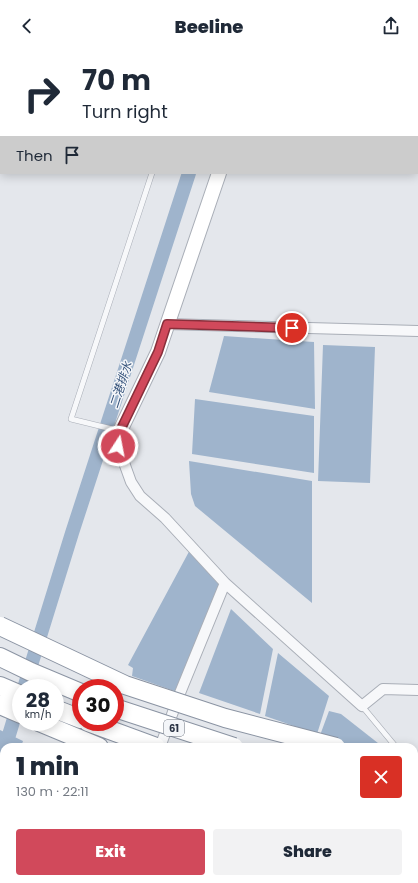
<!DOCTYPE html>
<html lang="en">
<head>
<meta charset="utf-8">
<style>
  body { margin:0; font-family:Poppins,"Noto Sans TC",sans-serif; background:#f2f2f3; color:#1f2937; height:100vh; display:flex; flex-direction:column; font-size:15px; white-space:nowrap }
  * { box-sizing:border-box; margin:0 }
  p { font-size:13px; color:#747a83 }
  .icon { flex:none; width:22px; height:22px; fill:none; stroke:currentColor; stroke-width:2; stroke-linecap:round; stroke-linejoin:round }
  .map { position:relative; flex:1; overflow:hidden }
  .side { position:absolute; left:0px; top:691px; width:418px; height:140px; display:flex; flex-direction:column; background:#fff; border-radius:12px 12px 0 0; box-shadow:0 2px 10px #0003 }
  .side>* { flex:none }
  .hud { position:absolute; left:0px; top:0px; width:418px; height:122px; box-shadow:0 2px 10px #0003; background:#fff; color:#1f2937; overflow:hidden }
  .speed { position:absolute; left:12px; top:627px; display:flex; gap:8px; font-size:20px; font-weight:700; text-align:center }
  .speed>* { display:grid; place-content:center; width:52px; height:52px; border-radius:50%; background:#fff; box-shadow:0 2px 10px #0003; line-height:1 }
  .speed small { font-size:10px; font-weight:400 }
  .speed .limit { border:6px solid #d22; background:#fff; color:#111 }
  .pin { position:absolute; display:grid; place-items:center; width:34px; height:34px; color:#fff; margin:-17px; border:2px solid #fff; border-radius:50%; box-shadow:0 1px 4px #0007 }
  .me { position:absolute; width:44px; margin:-22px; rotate:11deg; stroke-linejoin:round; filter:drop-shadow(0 0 3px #0008) }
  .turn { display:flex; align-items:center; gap:14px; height:84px; padding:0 16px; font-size:18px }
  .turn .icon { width:52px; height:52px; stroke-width:2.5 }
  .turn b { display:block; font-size:28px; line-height:34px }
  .then { display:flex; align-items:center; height:38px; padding:0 16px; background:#0003; gap:8px; font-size:15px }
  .round { display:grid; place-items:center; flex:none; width:42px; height:42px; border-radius:4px; background:#f2f2f3 }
  .summary { display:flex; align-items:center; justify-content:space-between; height:68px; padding:0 16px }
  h1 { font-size:24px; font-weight:800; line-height:30px }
  .button { display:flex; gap:8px; margin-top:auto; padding:8px 16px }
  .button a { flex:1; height:46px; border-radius:4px; background:#d1495b; color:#fff; font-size:16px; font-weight:800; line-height:46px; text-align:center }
  .button a+a { background:#f2f2f3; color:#1f2937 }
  header { display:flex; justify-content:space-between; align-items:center; height:52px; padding:0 16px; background:#fff; font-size:18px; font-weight:800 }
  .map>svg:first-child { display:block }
</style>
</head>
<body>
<header><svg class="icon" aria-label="back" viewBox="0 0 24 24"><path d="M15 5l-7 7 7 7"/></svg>Beeline<svg class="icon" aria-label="share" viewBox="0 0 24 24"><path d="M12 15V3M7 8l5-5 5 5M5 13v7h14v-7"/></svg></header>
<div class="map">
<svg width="418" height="831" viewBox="0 0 418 831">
  <rect width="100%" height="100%" fill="#e4e7ec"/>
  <path fill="#9fb4cc" d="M224 284 314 290 315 357 209 340Z
    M323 293 375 295 370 431 318 429Z
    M195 347 314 364V421L192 402Z
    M189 409 312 429V551L195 454 191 442Z
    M192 494 225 531 180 641 132 624 133 616 128 613Z
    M231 557 273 597 260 662 199 641Z
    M278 601 329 644 317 682 265 664Z
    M329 659 341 662 383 695H347L319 686Z
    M0 678 23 689 21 695H4V761L0 776Z
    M414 790 418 791V831H284L285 827H414Z
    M42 827H106L103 831H45Z
    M128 827H278L277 831H127Z"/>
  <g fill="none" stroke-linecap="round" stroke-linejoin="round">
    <path stroke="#9fb4cc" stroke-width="14" d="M229 1V0
      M24 636 72 481 189 121
      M9 683 19 650"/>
    <defs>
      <path id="lane" d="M191 1 192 0
        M120 379 71 367 152 121
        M362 654 396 695"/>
      <path id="street" d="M167 272 418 279
        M120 379 118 394 131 430 140 444 165 466 225 531 180 641 160 695
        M225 531 362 654 383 637 418 638
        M108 831 109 827"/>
      <path id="secondary" d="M260 1 261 0
        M120 379 158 300 219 121"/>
      <path id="highway" d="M0 605 31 620 81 641
        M0 634 21 643
        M0 653 21 662
        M55 657 81 667
        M39 670 99 695
        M88 670 156 695
        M414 716 418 717
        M414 738 418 739
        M414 765H418
        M414 782 418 783"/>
    </defs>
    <use href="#lane" stroke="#a9aeb7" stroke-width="6"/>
    <use href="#street" stroke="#a9aeb7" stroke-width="12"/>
    <use href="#secondary" stroke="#a9aeb7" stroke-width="16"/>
    <use href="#highway" stroke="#8b94a3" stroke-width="20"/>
    <use href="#lane" stroke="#f7f8fa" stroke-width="5"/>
    <use href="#street" stroke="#f7f8fa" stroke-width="10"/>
    <use href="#secondary" stroke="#fff" stroke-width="14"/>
    <use href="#highway" stroke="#fff" stroke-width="18"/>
    <defs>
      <path id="highway-bridge" d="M0 574 125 633 225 666 336 695
        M115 656 234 695"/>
    </defs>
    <use href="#highway-bridge" stroke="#8b94a3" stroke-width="20" stroke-linecap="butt"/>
    <use href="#highway-bridge" stroke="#fff" stroke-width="18"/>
  </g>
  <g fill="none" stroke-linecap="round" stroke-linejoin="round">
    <defs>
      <path id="route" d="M118 394 120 379 158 300 167 272 292 276"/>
    </defs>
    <use href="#route" stroke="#882f3b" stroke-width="10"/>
    <use href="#route" stroke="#d1495b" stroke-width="7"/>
  </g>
  <g text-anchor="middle" stroke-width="3" stroke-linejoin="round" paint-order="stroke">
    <rect fill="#f4f6f9" stroke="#676e7b" stroke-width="1" x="164" y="668" width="20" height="16" rx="3"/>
    <g font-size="10" font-weight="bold" fill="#2b3445">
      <text x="174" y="680">61</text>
    </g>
    <g font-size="12" font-style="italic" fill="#34527a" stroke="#f4f6f9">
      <text transform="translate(121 333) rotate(-72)" y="4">二港排水</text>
    </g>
  </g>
</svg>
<div class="speed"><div>28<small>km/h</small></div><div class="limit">30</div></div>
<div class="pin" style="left:292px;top:276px;background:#d93025"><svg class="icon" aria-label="arrive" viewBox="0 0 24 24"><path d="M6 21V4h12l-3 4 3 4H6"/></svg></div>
<svg class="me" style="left:118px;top:394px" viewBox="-20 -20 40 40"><circle r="17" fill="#d1495b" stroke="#fff" stroke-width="3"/><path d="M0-11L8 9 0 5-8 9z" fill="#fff"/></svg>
<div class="hud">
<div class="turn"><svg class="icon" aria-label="right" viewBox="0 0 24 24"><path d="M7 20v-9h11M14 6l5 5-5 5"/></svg><div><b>70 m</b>Turn right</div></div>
<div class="then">Then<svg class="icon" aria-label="arrive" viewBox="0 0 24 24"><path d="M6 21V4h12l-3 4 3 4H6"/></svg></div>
</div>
<section class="side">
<div class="summary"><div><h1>1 min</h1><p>130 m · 22:11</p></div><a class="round" style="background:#d93025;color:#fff"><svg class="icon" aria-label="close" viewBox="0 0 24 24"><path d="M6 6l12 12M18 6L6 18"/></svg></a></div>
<div class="button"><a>Exit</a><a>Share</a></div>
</section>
</div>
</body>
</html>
